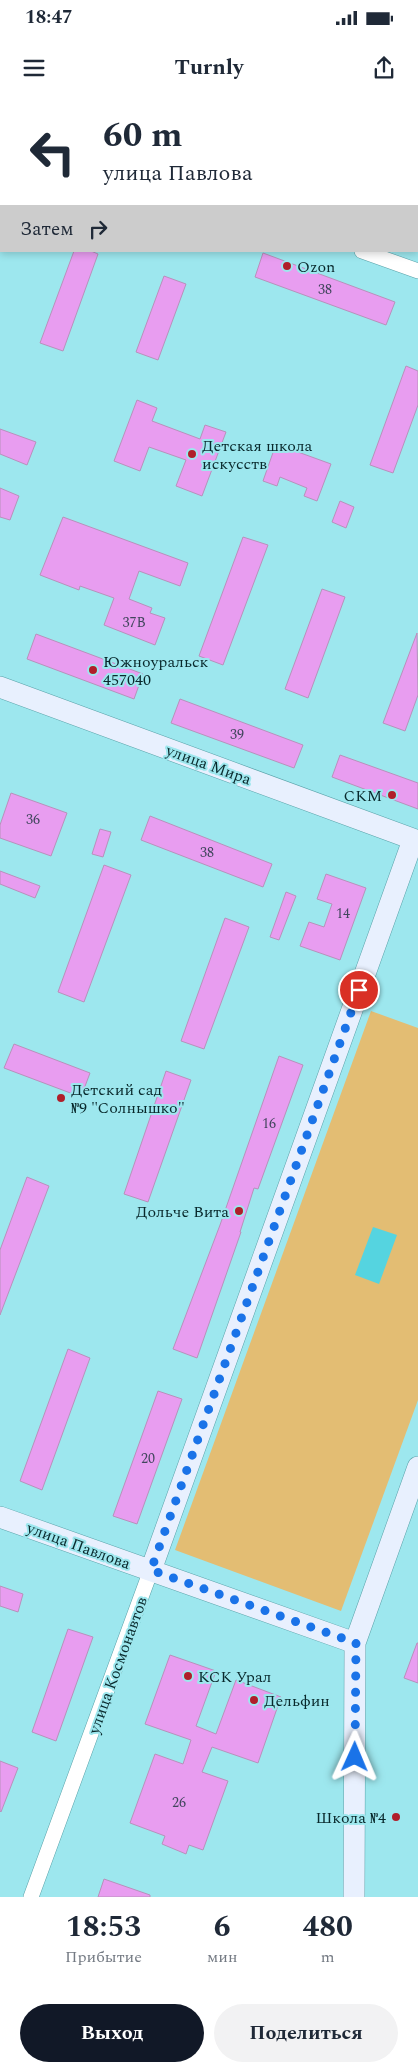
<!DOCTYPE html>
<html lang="ru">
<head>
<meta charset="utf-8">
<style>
  body { margin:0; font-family:Spectral,serif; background:#f2f2f3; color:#1f2937; height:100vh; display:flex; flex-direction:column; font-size:19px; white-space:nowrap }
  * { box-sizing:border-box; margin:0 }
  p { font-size:16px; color:#747a83 }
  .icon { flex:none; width:28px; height:28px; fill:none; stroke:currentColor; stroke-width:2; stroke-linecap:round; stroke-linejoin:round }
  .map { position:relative; height:1797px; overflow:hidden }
  .sheet { display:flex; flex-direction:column; background:#fff; flex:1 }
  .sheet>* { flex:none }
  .top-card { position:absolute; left:0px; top:0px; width:419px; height:152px; box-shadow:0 2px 8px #0003; background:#fff; color:#1f2937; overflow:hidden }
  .pin { position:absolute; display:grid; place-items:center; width:42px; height:42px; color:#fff; margin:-21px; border:2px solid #fff; border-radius:50%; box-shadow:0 1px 5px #0007 }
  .me { position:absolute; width:55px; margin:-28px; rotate:1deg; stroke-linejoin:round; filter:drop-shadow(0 0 4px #0008) }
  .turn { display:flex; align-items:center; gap:18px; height:105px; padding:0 20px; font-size:22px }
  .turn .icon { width:65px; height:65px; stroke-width:2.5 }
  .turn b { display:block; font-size:35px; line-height:42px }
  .then { display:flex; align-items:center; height:48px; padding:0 20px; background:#0003; gap:10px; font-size:19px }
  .eta { display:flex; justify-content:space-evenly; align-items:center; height:85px; text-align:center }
  .eta b { font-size:30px; font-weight:700; line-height:35px }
  .primary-button { display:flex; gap:10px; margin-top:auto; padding:10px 20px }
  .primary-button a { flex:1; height:58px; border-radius:30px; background:#111827; color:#fff; font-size:20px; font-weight:700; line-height:58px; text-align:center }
  .primary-button a+a { background:#f2f2f3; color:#1f2937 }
  .status { display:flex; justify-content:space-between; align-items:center; height:35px; padding:0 25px; background:#fff; direction:ltr }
  .status svg { height:14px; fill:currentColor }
  header { display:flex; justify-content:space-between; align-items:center; height:65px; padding:0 20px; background:#fff; font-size:22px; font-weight:700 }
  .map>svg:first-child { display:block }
</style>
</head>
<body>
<div class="status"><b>18:47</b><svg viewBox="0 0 49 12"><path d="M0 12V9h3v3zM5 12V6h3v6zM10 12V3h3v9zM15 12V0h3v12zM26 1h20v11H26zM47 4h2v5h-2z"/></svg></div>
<header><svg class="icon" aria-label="menu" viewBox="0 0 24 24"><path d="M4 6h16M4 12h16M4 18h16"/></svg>Turnly<svg class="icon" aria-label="share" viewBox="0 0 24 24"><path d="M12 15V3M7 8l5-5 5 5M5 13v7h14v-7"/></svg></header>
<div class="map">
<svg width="418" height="1797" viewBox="0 0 418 1797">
  <rect width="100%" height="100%" fill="#9de7ee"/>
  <path fill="#e3bd73" d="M371 911 418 928V1300L341 1511 175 1450Z"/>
  <path fill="#55d4e0" d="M373 1127 397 1135 379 1184 355 1175Z"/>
  <path fill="#e89df0" stroke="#b891bb" d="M74 151H91L98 154 63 251 40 243Z
    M263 153 395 202 386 225 255 177Z
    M164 176 186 184 158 260 136 252Z
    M406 266 418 271V305L393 373 370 365Z
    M137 300 157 308 152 321 200 339 205 325 226 332 202 396 176 386 186 360 149 347 140 371 114 361Z
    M0 329 36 342 27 365 0 354Z
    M276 344 331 364 317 401 304 396 307 388 280 377 277 386 263 381Z
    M0 388 19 396 10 420 0 417Z
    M340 401 354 407 346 428 332 422Z
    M63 417 188 463 180 486 139 471 129 499 152 508 150 513 165 518 155 545 104 525 114 498 80 486 79 490 40 475Z
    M243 437 268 445 223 565 199 556Z
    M322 489 345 497 308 598 285 589Z
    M417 533 418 595 405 631 383 623Z
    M36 534 143 574 134 599 27 559Z
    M180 599 303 645 294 668 171 623Z
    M340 655 418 683V709L332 677Z
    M11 693 67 713 51 756 0 738V725Z
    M150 716 272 764 263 787 141 740Z
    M100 729 111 732 103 757 92 754Z
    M104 765 131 775 84 902 58 892Z
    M0 771 40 786 35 798 0 784Z
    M326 774 366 788 340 860 300 846 309 822 324 827 332 804 317 799Z
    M286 792 296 796 279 840 270 837Z
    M225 818 249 827 204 949 181 941Z
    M14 944 90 973 81 997 4 968Z
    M279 956 303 965 258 1089 254 1088 240 1132H241L197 1258 173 1249 220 1125Z
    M166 971 191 980 148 1102 124 1094Z
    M27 1077 49 1086 0 1215V1150Z
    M68 1249 90 1258 42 1390 20 1381Z
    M158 1291 182 1299 137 1424 113 1416Z
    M0 1486 23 1494 18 1512 0 1506Z
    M68 1529 93 1537 56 1641 32 1632Z
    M417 1543H418V1583L404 1578Z
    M170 1555 216 1571 196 1626 216 1634 236 1580 281 1597 258 1663 212 1647 202 1672 228 1681 203 1750 189 1745 186 1754 162 1744 165 1736 130 1723 155 1654 183 1664 191 1640 145 1624Z
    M0 1661 18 1668 1 1712 0 1711Z
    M104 1779 150 1795V1797H98Z"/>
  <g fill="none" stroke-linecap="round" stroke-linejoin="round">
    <defs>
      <path id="street" d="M0 24H1
        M362 151 418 171
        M31 1797 151 1470"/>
      <path id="secondary" d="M0 587 418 741
        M0 1417 355 1543
        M151 1470 413 740
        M354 1797 355 1543 418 1367"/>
    </defs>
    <use href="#street" stroke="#59a2a9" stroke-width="16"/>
    <use href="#secondary" stroke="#59a2a9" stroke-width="22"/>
    <use href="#street" stroke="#fff" stroke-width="15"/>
    <use href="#secondary" stroke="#e8f0fe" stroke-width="21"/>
  </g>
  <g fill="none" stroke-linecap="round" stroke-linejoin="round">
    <path stroke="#1a73e8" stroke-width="9" stroke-dasharray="0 16.2" d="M355 1657 356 1543 151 1470 359 890"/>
  </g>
  <g fill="#b01e2a" stroke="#9de7ee" stroke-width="2">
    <circle cx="287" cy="166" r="5"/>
    <circle cx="192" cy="354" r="5"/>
    <circle cx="93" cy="570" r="5"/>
    <circle cx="392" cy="695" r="5"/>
    <circle cx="61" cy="998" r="5"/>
    <circle cx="239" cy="1111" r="5"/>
    <circle cx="188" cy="1576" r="5"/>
    <circle cx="254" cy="1600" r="5"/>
    <circle cx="396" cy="1717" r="5"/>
  </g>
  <g text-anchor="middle" stroke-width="4" stroke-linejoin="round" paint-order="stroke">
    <g font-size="14" fill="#41465d">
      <text x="325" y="194">38</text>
      <text x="134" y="527">37В</text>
      <text x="237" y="639">39</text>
      <text x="33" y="724">36</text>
      <text x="207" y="757">38</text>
      <text x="343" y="818">14</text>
      <text x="269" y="1028">16</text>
      <text x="148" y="1363">20</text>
      <text x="179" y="1707">26</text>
    </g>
    <g font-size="16" fill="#09292c" stroke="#9de7ee" text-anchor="start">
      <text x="297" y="172">Ozon</text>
      <text x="202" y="351">Детская школа<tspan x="202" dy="18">искусств</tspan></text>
      <text x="103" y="567">Южноуральск<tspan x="103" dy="18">457040</tspan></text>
      <text x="382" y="701" text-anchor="end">СКМ</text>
      <text x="71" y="995">Детский сад<tspan x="71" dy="18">№9 "Солнышко"</tspan></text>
      <text x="229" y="1117" text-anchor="end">Дольче Вита</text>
      <text x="198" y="1582">КСК Урал</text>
      <text x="264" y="1606">Дельфин</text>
      <text x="386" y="1723" text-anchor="end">Школа №4</text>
    </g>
    <g font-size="16" fill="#09292c" stroke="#9de7ee">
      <text transform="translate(209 664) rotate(20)" y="6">улица Мира</text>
      <text transform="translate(79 1445) rotate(20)" y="6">улица Павлова</text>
      <text transform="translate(117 1565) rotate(-70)" y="6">улица Космонавтов</text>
    </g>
  </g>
</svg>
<div class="pin" style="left:359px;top:890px;background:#d93025"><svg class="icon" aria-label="arrive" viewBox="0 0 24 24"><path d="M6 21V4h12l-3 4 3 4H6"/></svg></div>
<svg class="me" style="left:355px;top:1657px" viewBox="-20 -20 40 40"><path d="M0-17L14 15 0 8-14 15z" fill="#1a73e8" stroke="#fff" stroke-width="4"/></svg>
<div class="top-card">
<div class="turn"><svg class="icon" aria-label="left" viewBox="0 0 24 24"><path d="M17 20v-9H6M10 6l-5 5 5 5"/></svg><div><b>60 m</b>улица Павлова</div></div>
<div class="then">Затем<svg class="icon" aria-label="right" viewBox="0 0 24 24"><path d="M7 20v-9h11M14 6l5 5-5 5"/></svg></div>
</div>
</div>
<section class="sheet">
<div class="eta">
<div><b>18:53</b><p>Прибытие</p></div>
<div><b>6</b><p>мин</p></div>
<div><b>480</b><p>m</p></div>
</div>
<div class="primary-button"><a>Выход</a><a>Поделиться</a></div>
</section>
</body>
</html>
